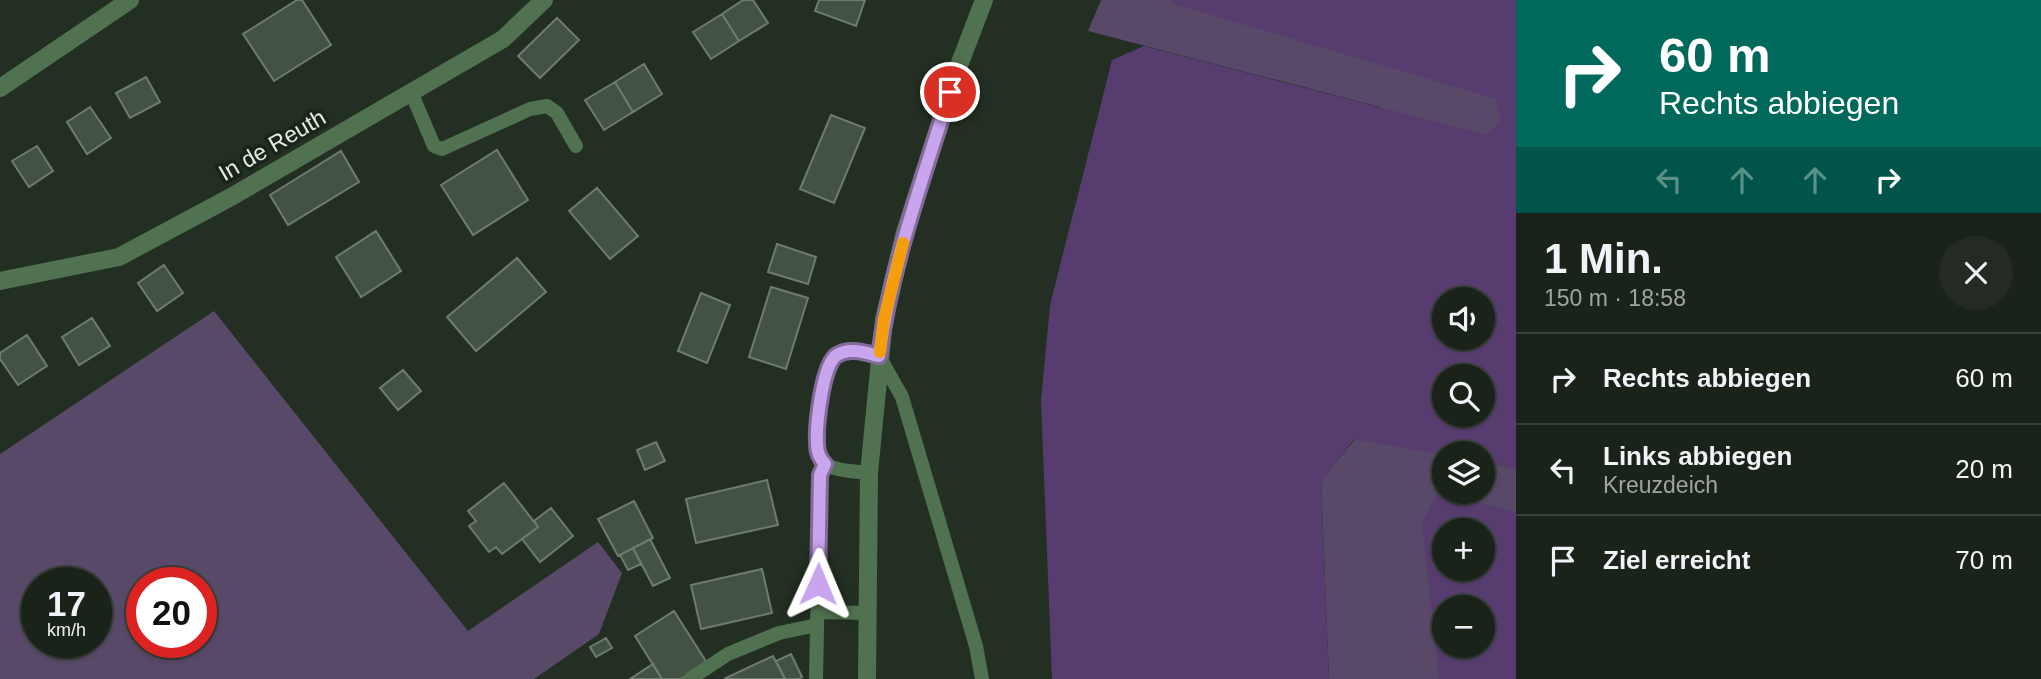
<!DOCTYPE html>
<html lang="de">
<head>
<meta charset="utf-8">
<style>
  body { margin:0; font-family:Arial,sans-serif; background:#232b23; color:#f1f3f6; height:100vh; display:flex; flex-direction:column; font-size:26px; white-space:nowrap }
  * { box-sizing:border-box; margin:0 }
  p { font-size:23px; color:#9fa4a2 }
  .icon { flex:none; width:38px; height:38px; fill:none; stroke:currentColor; stroke-width:2; stroke-linecap:round; stroke-linejoin:round }
  .map { position:relative; flex:1; overflow:hidden }
  .panel { display:flex; flex-direction:column; background:#1a231a; width:525px }
  .panel>* { flex:none }
  .hud { background:#00695c; color:#fff; overflow:hidden }
  .fabs { position:absolute; left:1432px; top:287px; display:grid; gap:14px }
  .fabs a { display:grid; place-items:center; width:63px; height:63px; border-radius:50%; background:#1a231a; box-shadow:0 2px 5px #0004,0 0 0 2px #384039; font-size:35px }
  .speed { position:absolute; left:21px; top:567px; display:flex; gap:14px; font-size:35px; font-weight:700; text-align:center }
  .speed>* { display:grid; place-content:center; width:91px; height:91px; border-radius:50%; background:#1a231a; box-shadow:0 2px 5px #0004,0 0 0 2px #384039; line-height:1 }
  .speed small { font-size:18px; font-weight:400 }
  .speed .limit { border:10px solid #d22; background:#fff; color:#111 }
  .pin { position:absolute; display:grid; place-items:center; width:60px; height:60px; color:#fff; margin:-30px; border:4px solid #fff; border-radius:50%; box-shadow:0 2px 7px #0007 }
  .me { position:absolute; width:77px; margin:-38px; rotate:1deg; stroke-linejoin:round; filter:drop-shadow(0 0 5px #0008) }
  .turn { display:flex; align-items:center; gap:24px; height:147px; padding:0 28px; font-size:32px }
  .turn .icon { width:91px; height:91px; stroke-width:2.5 }
  .turn b { display:block; font-size:49px; line-height:60px }
  .lanes { display:flex; align-items:center; height:66px; padding:0 28px; background:#0003; justify-content:center; gap:35px; direction:ltr }
  .lanes .off { opacity:.35 }
  .round { display:grid; place-items:center; flex:none; width:74px; height:74px; border-radius:37px; background:#232b23 }
  .summary { display:flex; align-items:center; justify-content:space-between; height:119px; padding:0 28px }
  h1 { font-size:42px; font-weight:700; line-height:52px }
  ul { padding:0; list-style:none }
  li { display:flex; align-items:center; gap:21px; height:91px; padding:0 28px; border-top:2px solid #384039 }
  li div { flex:1 }
  li b { display:block; font-size:26px }
  li em { font-style:normal }
  main { display:flex; flex:1; min-height:0 }
  .map>svg:first-child { display:block }
</style>
</head>
<body>
<main>
<div class="map">
<svg width="1516" height="679" viewBox="0 0 1516 679">
  <rect width="100%" height="100%" fill="#232f22"/>
  <path fill="#574967" fill-rule="evenodd" d="M1101 0H1516V679H1329L1321 480 1355 439 1380 107 1088 31ZM1444 299H1482V338H1444ZM1444 376H1482V415H1444ZM1444 453H1482V492H1444ZM1444 530H1482V569H1444ZM1444 607H1482V646H1444Z
    M214 311 468 631 598 542 622 573 599 634 534 679H0V454ZM37 583H96V642H37ZM142 583H201V642H142Z"/>
  <path fill="#573d6f" fill-rule="evenodd" d="M1171 0H1516V469L1482 462V453H1444V455L1354 439 1321 481 1329 679H1052L1041 401 1050 305 1112 60 1144 46 1487 135 1501 121 1496 99 1174 4ZM1444 299H1482V338H1444ZM1444 376H1482V415H1444Z
    M1437 493 1516 512V679H1439L1422 523ZM1444 530H1482V569H1444ZM1444 607H1482V646H1444Z"/>
  <path fill="#445244" stroke="#6d7c6d" stroke-width="2" d="M297 0H302L331 45 274 81 243 34Z
    M743 0H753L768 23 739 41 722 14Z
    M819 0H865L856 26 815 11Z
    M722 14 739 41 711 59 693 32Z
    M557 18 579 40 540 78 518 56Z
    M644 64 662 94 633 112 615 82Z
    M146 77 160 102 130 118 116 93Z
    M615 82 633 112 604 130 585 100Z
    M90 107 111 138 87 154 67 122Z
    M831 115 865 128 834 203 800 189Z
    M37 146 53 171 29 187 12 161Z
    M497 150 528 200 473 235 441 185Z
    M341 151 359 182 288 225 270 195Z
    M597 188 638 236 610 259 569 211Z
    M376 231 401 271 361 297 336 257Z
    M777 244 816 257 808 284 768 272Z
    M517 258 546 292 476 351 447 317Z
    M164 265 183 293 157 311 138 283Z
    M771 287 808 298 786 369 749 357Z
    M701 293 730 305 707 363 678 351Z
    M92 318 110 346 79 365 62 337Z
    M27 335 47 366 18 385 0 359V353Z
    M403 370 421 391 398 410 380 388Z
    M656 442 665 461 645 470 637 450Z
    M767 480 778 525 696 543 686 499Z
    M504 483 538 527 502 554 496 547 489 552 469 526 476 521 468 511Z
    M634 501 653 538 618 556 598 519Z
    M551 508 573 536 540 562 522 539 538 527 534 521Z
    M650 539 670 578 653 586 633 548Z
    M633 548 641 564 628 570 620 555Z
    M762 569 772 613 701 629 691 585Z
    M674 611 707 663 681 679H662L635 636Z
    M606 638 612 648 596 657 590 647Z
    M791 654 802 677 799 679H785L776 661Z
    M773 656 785 679H724Z
    M653 664 662 679H630Z"/>
  <g fill="none" stroke-linecap="round" stroke-linejoin="round">
    <path stroke="#507250" stroke-width="14" d="M411 92 434 146 442 149 530 109 547 106 557 113 576 146
      M869 473C856 471 830 472 822 460 811 446 822 365 837 355 850 347 865 353 879 356L902 397 976 646 982 679
      M818 612 868 613
      M690 679 728 654 779 633 817 625
      M816 679 820 475 825 464"/>
    <path stroke="#507250" stroke-width="18" d="M0 281 119 257 231 197 503 39 544 0"/>
    <path stroke="#507250" stroke-width="18" d="M0 88 130 0
      M867 679 869 473 884 319 905 232 958 68 984 0"/>
  </g>
  <g fill="none" stroke-linecap="round" stroke-linejoin="round">
    <defs>
      <path id="route" d="M818 584 820 475 825 464C820 459 817 452 817 444 816 427 822 364 837 355 850 347 866 353 879 356 891 265 923 179 950 92"/>
    </defs>
    <use href="#route" stroke="#836b9b" stroke-width="18"/>
    <use href="#route" stroke="#c9a5ee" stroke-width="12"/>
    <path stroke="#f59e0b" stroke-width="12" d="M880 352 884 319 903 243"/>
  </g>
  <g text-anchor="middle" stroke-width="7" stroke-linejoin="round" paint-order="stroke">
    <g font-size="23" fill="#e4ede4" stroke="#192519">
      <text transform="translate(272 145) rotate(-30)" y="8">In de Reuth</text>
    </g>
  </g>
</svg>
<div class="fabs">
<a><svg class="icon" aria-label="sound" viewBox="0 0 24 24"><path d="M4 9h4l5-4v14l-5-4H4zM17 9q2 3 0 6"/></svg></a>
<a><svg class="icon" aria-label="search" viewBox="0 0 24 24"><circle cx="10" cy="10" r="6"/><path d="M15 15l6 6"/></svg></a>
<a><svg class="icon" aria-label="layers" viewBox="0 0 24 24"><path d="M12 4l9 5-9 5-9-5zM3 14l9 5 9-5"/></svg></a>
<a>+</a>
<a>−</a>
</div>
<div class="speed"><div>17<small>km/h</small></div><div class="limit">20</div></div>
<div class="pin" style="left:950px;top:92px;background:#d93025"><svg class="icon" aria-label="arrive" viewBox="0 0 24 24"><path d="M6 21V4h12l-3 4 3 4H6"/></svg></div>
<svg class="me" style="left:818px;top:584px" viewBox="-20 -20 40 40"><path d="M0-17L14 15 0 8-14 15z" fill="#c9a5ee" stroke="#fff" stroke-width="4"/></svg>
</div>
<section class="panel">
<div class="hud">
<div class="turn"><svg class="icon" aria-label="right" viewBox="0 0 24 24"><path d="M7 20v-9h11M14 6l5 5-5 5"/></svg><div><b>60 m</b>Rechts abbiegen</div></div>
<div class="lanes"><svg class="icon off" aria-label="left" viewBox="0 0 24 24"><path d="M17 20v-9H6M10 6l-5 5 5 5"/></svg><svg class="icon off" aria-label="ahead" viewBox="0 0 24 24"><path d="M12 20V5M6 11l6-6 6 6"/></svg><svg class="icon off" aria-label="ahead" viewBox="0 0 24 24"><path d="M12 20V5M6 11l6-6 6 6"/></svg><svg class="icon" aria-label="right" viewBox="0 0 24 24"><path d="M7 20v-9h11M14 6l5 5-5 5"/></svg></div>
</div>
<div class="summary"><div><h1>1 Min.</h1><p>150 m · 18:58</p></div><a class="round"><svg class="icon" aria-label="close" viewBox="0 0 24 24"><path d="M6 6l12 12M18 6L6 18"/></svg></a></div>
<ul>
<li><svg class="icon" aria-label="right" viewBox="0 0 24 24"><path d="M7 20v-9h11M14 6l5 5-5 5"/></svg><div><b>Rechts abbiegen</b></div><em>60 m</em></li>
<li><svg class="icon" aria-label="left" viewBox="0 0 24 24"><path d="M17 20v-9H6M10 6l-5 5 5 5"/></svg><div><b>Links abbiegen</b><p>Kreuzdeich</p></div><em>20 m</em></li>
<li><svg class="icon" aria-label="arrive" viewBox="0 0 24 24"><path d="M6 21V4h12l-3 4 3 4H6"/></svg><div><b>Ziel erreicht</b></div><em>70 m</em></li>
</ul>
</section>
</main>
</body>
</html>
